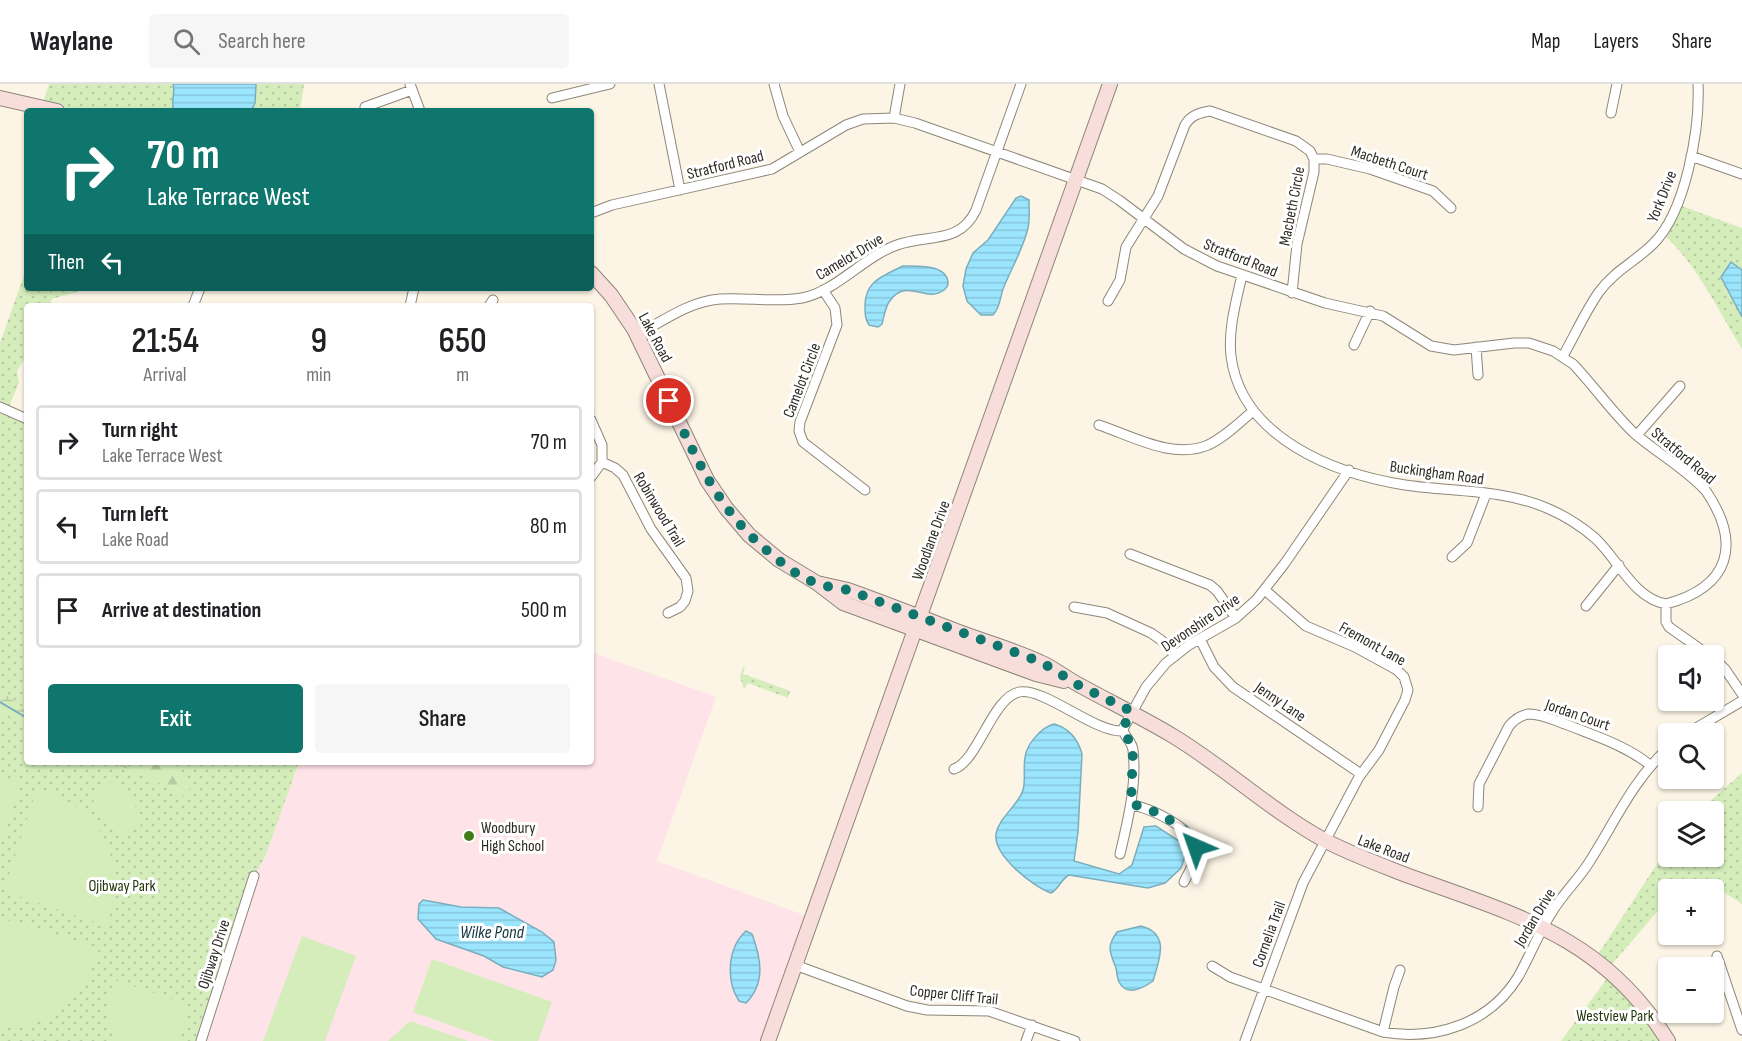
<!DOCTYPE html>
<html lang="en">
<head>
<meta charset="utf-8">
<style>
  body { margin:0; font-family:"Sofia Sans Condensed",sans-serif; background:#f6f6f6; color:#202124; height:100vh; display:flex; flex-direction:column; font-size:22px; white-space:nowrap }
  * { box-sizing:border-box; margin:0 }
  p { font-size:20px; color:#757577 }
  .icon { flex:none; width:33px; height:33px; fill:none; stroke:currentColor; stroke-width:2; stroke-linecap:round; stroke-linejoin:round }
  .map { position:relative; flex:1; overflow:hidden }
  .side { position:absolute; left:24px; top:219px; width:570px; height:462px; display:flex; flex-direction:column; background:#fff; border-radius:6px; box-shadow:0 2px 4px #0004 }
  .side>* { flex:none }
  .top-card { position:absolute; left:24px; top:24px; width:570px; height:183px; border-radius:6px; box-shadow:0 2px 4px #0004; background:#0f766e; color:#fff; overflow:hidden }
  .fabs { position:absolute; left:1658px; top:561px; display:grid; gap:12px }
  .fabs a { display:grid; place-items:center; width:66px; height:66px; border-radius:6px; background:#fff; box-shadow:0 2px 4px #0004; font-size:30px }
  .pin { position:absolute; display:grid; place-items:center; width:51px; height:51px; color:#fff; margin:-26px; border:3px solid #fff; border-radius:50%; box-shadow:0 2px 6px #0007 }
  .me { position:absolute; width:66px; margin:-33px; rotate:317deg; stroke-linejoin:round; filter:drop-shadow(0 0 4px #0008) }
  .turn { display:flex; align-items:center; gap:21px; height:126px; padding:0 24px; font-size:27px }
  .turn .icon { width:78px; height:78px; stroke-width:2.5 }
  .turn b { display:block; font-size:42px; line-height:51px }
  .then { display:flex; align-items:center; height:57px; padding:0 24px; background:#0003; gap:12px; font-size:22px }
  .eta { display:flex; justify-content:space-evenly; align-items:center; height:102px; text-align:center }
  .eta b { font-size:36px; font-weight:600; line-height:42px }
  .cta { display:flex; gap:12px; margin-top:auto; padding:12px 24px }
  .cta a { flex:1; height:69px; border-radius:6px; background:#0f766e; color:#fff; font-size:24px; font-weight:600; line-height:69px; text-align:center }
  .cta a+a { background:#f6f6f6; color:#202124 }
  ul { padding:0; list-style:none }
  li { display:flex; align-items:center; gap:18px; height:75px; margin:0 12px 9px; padding:0 12px; border:3px solid #e0e0e0; border-radius:6px }
  li div { flex:1 }
  li b { display:block; font-size:22px }
  li em { font-style:normal }
  header { display:flex; align-items:center; gap:36px; box-sizing:border-box; height:84px; padding:0 30px; background:#fff; border-bottom:2px solid #e0e0e0 }
  header strong { font-size:28px }
  nav { display:flex; gap:33px; margin-inline-start:auto; font-size:21px }
  .search { width:420px; height:54px; background:#f6f6f6; display:flex; align-items:center; gap:15px; box-sizing:border-box; padding:0 21px; border-radius:6px; color:#757577; font-size:22px }
  .map>svg:first-child { display:block }
</style>
</head>
<body>
<header>
<strong>Waylane</strong>
<div class="search"><svg class="icon" aria-label="search" viewBox="0 0 24 24"><circle cx="10" cy="10" r="6"/><path d="M15 15l6 6"/></svg>Search here</div>
<nav><a>Map</a><a>Layers</a><a>Share</a></nav>
</header>
<div class="map">
<svg width="1742" height="957" viewBox="0 0 1742 957">
  <defs>
    <pattern id="green-dots" width="8" height="8" patternUnits="userSpaceOnUse" patternTransform="scale(1.5)"><rect width="8" height="8" fill="#d5edbb"/><path d="M2 2h.1M6 6h.1" fill="none" stroke="#b7cba1" stroke-width="1.8" stroke-linecap="round"/></pattern>
    <pattern id="forest-firs" width="22" height="20" patternUnits="userSpaceOnUse" patternTransform="scale(1.5)"><rect width="22" height="20" fill="#d5edbb"/><path d="M5 1l3.5 6h-7zM16 11l3.5 6h-7z" fill="#b7cba1"/></pattern>
    <pattern id="wetland-marsh" width="20" height="14" patternUnits="userSpaceOnUse" patternTransform="scale(1.5)"><rect width="20" height="14" fill="#d5edbb"/><path d="M1 5h8M5 5V1M11 12h8M15 12V8" fill="none" stroke="#b7cba1"/></pattern>
    <pattern id="water-rules" width="6" height="5" patternUnits="userSpaceOnUse" patternTransform="scale(1.5)"><rect width="6" height="5" fill="#9be6fe"/><path d="M0 2.5h6" fill="none" stroke="#86c5da"/></pattern>
  </defs>
  <rect width="100%" height="100%" fill="#fcf4e5"/>
  <path fill="#fee3e8" d="M591 568 716 613 657 777 812 834 768 957H201L254 792 265 773 299 678H591Z"/>
  <path fill="url(#green-dots)" d="M49 0H304L300 27H57L42 23Z
    M1676 120 1742 144V265C1718 226 1697 180 1662 149Z
    M27 183V204H91L52 215 49 222H27V264L24 276 17 287 19 299 7 327 27 335V678H299L265 773 254 792 201 957H0V259Z
    M743 583 745 584 743 590 790 607 788 614 748 599 744 605 740 593Z
    M1742 689V820L1722 807 1713 810V806H1668V820L1662 822 1607 886 1595 875 1668 763V772H1713V728L1699 727Z
    M1611 889 1668 957H1561Z"/>
  <path fill="url(#forest-firs)" d="M157 678H172L190 705 180 714 168 703 117 680 142 686Z"/>
  <path fill="url(#wetland-marsh)" d="M0 608 11 614 27 629V635L14 634 0 629Z"/>
  <path fill="#d5edbb" d="M0 694 20 699 0 762Z
    M115 695 146 737 126 751 128 755 124 758 89 711 98 704 100 706Z
    M37 704C104 725 127 775 107 842L8 809 5 803Z
    M0 834 99 864C84 914 53 943 0 944Z
    M302 852 356 872 325 957H263Z
    M432 875 552 918 538 957H494L413 928Z
    M114 896 185 919 189 926 179 957H115C107 936 107 918 114 896Z
    M410 937 468 957H388Z"/>
  <path fill="url(#water-rules)" stroke="#7aaebd" stroke-width="1.5" d="M173 0H256L255 19 251 27H174C170 18 176 8 173 0Z
    M1021 112 1029 116C1029 125 1030 135 1028 144 1023 165 1011 185 1003 205 1000 214 1000 224 993 231H981L967 217 963 202 966 185 973 169 988 156 1016 114Z
    M1731 178 1742 186V233L1721 193Z
    M903 182C916 182 946 180 948 198 948 202 947 203 944 206 926 220 906 192 889 218 885 224 884 233 882 240L878 243 869 241C865 235 865 229 865 222 865 197 883 192 903 182Z
    M1054 640C1069 644 1078 656 1082 670L1078 748 1074 777 1119 790 1132 781 1144 743 1156 742 1179 757 1185 765V772L1181 784 1165 799 1148 804 1069 791C1061 795 1059 805 1051 809 1033 803 993 771 996 750 999 733 1018 722 1023 706 1026 696 1023 684 1025 674 1026 660 1042 643 1054 640Z
    M423 816 461 823 499 824 542 848 554 858 556 876 553 886 542 893 503 883 484 872 436 855 418 835 419 820Z
    M1141 842C1171 850 1159 876 1153 897 1143 904 1127 913 1119 898 1117 894 1117 888 1116 884 1110 868 1106 863 1117 848Z
    M746 847 752 850C761 874 766 899 746 919L739 917C726 897 727 864 746 847Z"/>
  <g fill="none" stroke-linecap="round" stroke-linejoin="round">
    <path stroke="#7aaebd" stroke-width="2" d="M0 618 27 634"/>
    <defs>
      <path id="street" d="M410 0 420 27
        M659 0 680 106
        M774 0 783 32 800 68
        M552 14 610 0
        M365 23 412 6
        M1611 29 1617 0
        M894 34 900 0
        M1691 72 1742 90
        M1314 75H1327L1370 85 1433 107 1451 124
        M591 129 612 121 772 85 846 41 863 35 894 34 915 39 1102 105 1119 116 1184 165 1217 182 1325 219 1383 232 1431 262 1454 266 1514 259H1529L1553 267 1573 280C1594 302 1612 328 1634 349 1657 369 1685 384 1706 407 1742 460 1730 503 1666 520
        M1242 191C1236 218 1228 245 1231 272 1241 354 1335 390 1405 401 1452 408 1505 405 1549 425 1565 432 1581 442 1595 454 1618 475 1633 514 1666 520V538L1669 543 1710 572
        M823 206 835 224 837 241 800 338 799 347 803 358 865 406
        M1108 217 1120 196 1126 163 1158 112 1185 41C1191 31 1199 29 1210 27L1296 57 1310 67 1314 75V88L1297 160 1292 209
        M193 222 200 204
        M410 222 414 204
        M489 222 493 216
        M637 251C663 237 690 217 720 215 747 213 775 219 802 214 837 207 863 173 897 161 926 150 960 161 976 126L1021 0
        M1354 261 1370 227
        M1476 263 1478 291
        M1563 272C1575 251 1585 228 1599 208 1613 188 1636 177 1653 160 1686 128 1700 44 1698 0
        M0 323 27 335
        M591 336 602 361V378L615 384 623 391 651 445 686 494 688 507 685 517 680 523 668 529
        M1099 341C1132 352 1173 376 1208 361 1225 353 1239 339 1253 327
        M1637 351 1680 302
        M591 393 602 378
        M1130 470 1210 501 1217 507 1236 534
        M1452 473 1467 459 1486 410
        M1586 522 1619 481
        M1074 523 1107 529 1151 549 1161 556 1175 571
        M1200 555 1214 583 1233 603 1361 690
        M1713 574 1725 585 1742 610
        M1686 650 1742 617
        M954 685C978 677 992 614 1019 608 1044 603 1095 649 1123 647
        M1131 721C1149 723 1197 745 1197 768 1196 778 1188 789 1184 798
        M1478 723 1479 700 1509 642C1514 636 1521 631 1529 630 1541 630 1554 636 1565 640 1595 652 1625 661 1650 681
        M1120 770C1128 736 1137 700 1133 666 1132 657 1124 653 1123 645L1146 603 1166 579 1189 561 1236 534 1257 515 1285 479 1349 386
        M1717 872 1742 946
        M795 881 907 922 927 926 989 927 1075 957
        M1212 882 1230 893 1383 948C1435 957 1489 940 1518 893 1530 872 1539 848 1552 828 1562 811 1577 797 1588 780 1614 740 1632 697 1668 664
        M1383 948 1394 903 1400 886
        M201 957 254 792
        M1026 957 1032 941
        M1245 957 1303 799 1359 693 1379 666 1405 616 1408 606 1404 593 1397 586 1355 563 1306 542 1265 506"/>
      <path id="secondary" d="M0 14 57 27
        M591 189 611 211 634 245 707 396 726 424 749 451 779 476 817 499 843 519 1036 590 1064 597
        M817 499 848 506C885 519 922 534 959 548 986 558 1014 566 1040 578 1054 584 1067 595 1081 602 1112 619 1143 634 1173 652 1226 684 1271 727 1326 757 1353 771 1381 781 1409 792 1516 831 1604 853 1668 957
        M768 957 1110 0"/>
    </defs>
    <use href="#street" stroke="#8e8779" stroke-width="11"/>
    <use href="#secondary" stroke="#8e8779" stroke-width="16"/>
    <use href="#street" stroke="#fff" stroke-width="9"/>
    <use href="#secondary" stroke="#f8dedb" stroke-width="14"/>
  </g>
  <g fill="none" stroke-linecap="round" stroke-linejoin="round">
    <path stroke="#0f766e" stroke-width="10" stroke-dasharray="0 18" d="M669 317C697 375 718 427 770 469 784 481 799 493 816 499 826 503 838 504 848 506L1041 578 1080 602 1131 627 1123 645 1133 665 1131 720C1151 724 1189 742 1196 763"/>
  </g>
  <circle fill="#427d18" stroke="#fff" stroke-width="2" cx="469" cy="752" r="6"/>
  <g text-anchor="middle" stroke-width="6" stroke-linejoin="round" paint-order="stroke">
    <g font-size="16" fill="#2e2b25" stroke="#fff">
      <text transform="translate(1390 78) rotate(18)" y="6">Macbeth Court</text>
      <text transform="translate(725 80) rotate(-14)" y="6">Stratford Road</text>
      <text transform="translate(1661 112) rotate(-68)" y="6">York Drive</text>
      <text transform="translate(1291 122) rotate(-79)" y="6">Macbeth Circle</text>
      <text transform="translate(849 172) rotate(-31)" y="6">Camelot Drive</text>
      <text transform="translate(1241 173) rotate(22)" y="6">Stratford Road</text>
      <text transform="translate(656 253) rotate(62)" y="6">Lake Road</text>
      <text transform="translate(801 296) rotate(-69)" y="6">Camelot Circle</text>
      <text transform="translate(1684 371) rotate(40)" y="6">Stratford Road</text>
      <text transform="translate(1437 388) rotate(8)" y="6">Buckingham Road</text>
      <text transform="translate(660 425) rotate(59)" y="6">Robinwood Trail</text>
      <text transform="translate(930 456) rotate(-70)" y="6">Woodlane Drive</text>
      <text transform="translate(1200 538) rotate(-34)" y="6">Devonshire Drive</text>
      <text transform="translate(1373 559) rotate(29)" y="6">Fremont Lane</text>
      <text transform="translate(1281 617) rotate(34)" y="6">Jenny Lane</text>
      <text transform="translate(1578 630) rotate(19)" y="6">Jordan Court</text>
      <text transform="translate(1384 764) rotate(21)" y="6">Lake Road</text>
      <text transform="translate(1534 833) rotate(-59)" y="6">Jordan Drive</text>
      <text transform="translate(1268 850) rotate(-70)" y="6">Cornelia Trail</text>
      <text transform="translate(213 870) rotate(-72)" y="6">Ojibway Drive</text>
      <text transform="translate(954 910) rotate(6)" y="6">Copper Cliff Trail</text>
    </g>
    <g font-size="16" fill="#2e2b25" stroke="#fff" text-anchor="start">
      <text x="481" y="749">Woodbury<tspan x="481" dy="18">High School</tspan></text>
    </g>
    <g font-size="16" fill="#26370e" stroke="#fff">
      <text x="122" y="807">Ojibway Park</text>
      <text x="1615" y="937">Westview Park</text>
    </g>
    <g font-size="18" font-style="italic" fill="#143742" stroke="#fff">
      <text x="492" y="854">Wilke Pond</text>
    </g>
  </g>
</svg>
<div class="fabs">
<a><svg class="icon" aria-label="sound" viewBox="0 0 24 24"><path d="M4 9h4l5-4v14l-5-4H4zM17 9q2 3 0 6"/></svg></a>
<a><svg class="icon" aria-label="search" viewBox="0 0 24 24"><circle cx="10" cy="10" r="6"/><path d="M15 15l6 6"/></svg></a>
<a><svg class="icon" aria-label="layers" viewBox="0 0 24 24"><path d="M12 4l9 5-9 5-9-5zM3 14l9 5 9-5"/></svg></a>
<a>+</a>
<a>−</a>
</div>
<div class="pin" style="left:669px;top:317px;background:#d93025"><svg class="icon" aria-label="arrive" viewBox="0 0 24 24"><path d="M6 21V4h12l-3 4 3 4H6"/></svg></div>
<svg class="me" style="left:1196px;top:763px" viewBox="-20 -20 40 40"><path d="M0-17L14 15 0 8-14 15z" fill="#0f766e" stroke="#fff" stroke-width="4"/></svg>
<div class="top-card">
<div class="turn"><svg class="icon" aria-label="right" viewBox="0 0 24 24"><path d="M7 20v-9h11M14 6l5 5-5 5"/></svg><div><b>70 m</b>Lake Terrace West</div></div>
<div class="then">Then<svg class="icon" aria-label="left" viewBox="0 0 24 24"><path d="M17 20v-9H6M10 6l-5 5 5 5"/></svg></div>
</div>
<section class="side">
<div class="eta">
<div><b>21:54</b><p>Arrival</p></div>
<div><b>9</b><p>min</p></div>
<div><b>650</b><p>m</p></div>
</div>
<ul>
<li><svg class="icon" aria-label="right" viewBox="0 0 24 24"><path d="M7 20v-9h11M14 6l5 5-5 5"/></svg><div><b>Turn right</b><p>Lake Terrace West</p></div><em>70 m</em></li>
<li><svg class="icon" aria-label="left" viewBox="0 0 24 24"><path d="M17 20v-9H6M10 6l-5 5 5 5"/></svg><div><b>Turn left</b><p>Lake Road</p></div><em>80 m</em></li>
<li><svg class="icon" aria-label="arrive" viewBox="0 0 24 24"><path d="M6 21V4h12l-3 4 3 4H6"/></svg><div><b>Arrive at destination</b></div><em>500 m</em></li>
</ul>
<div class="cta"><a>Exit</a><a>Share</a></div>
</section>
</div>
</body>
</html>
